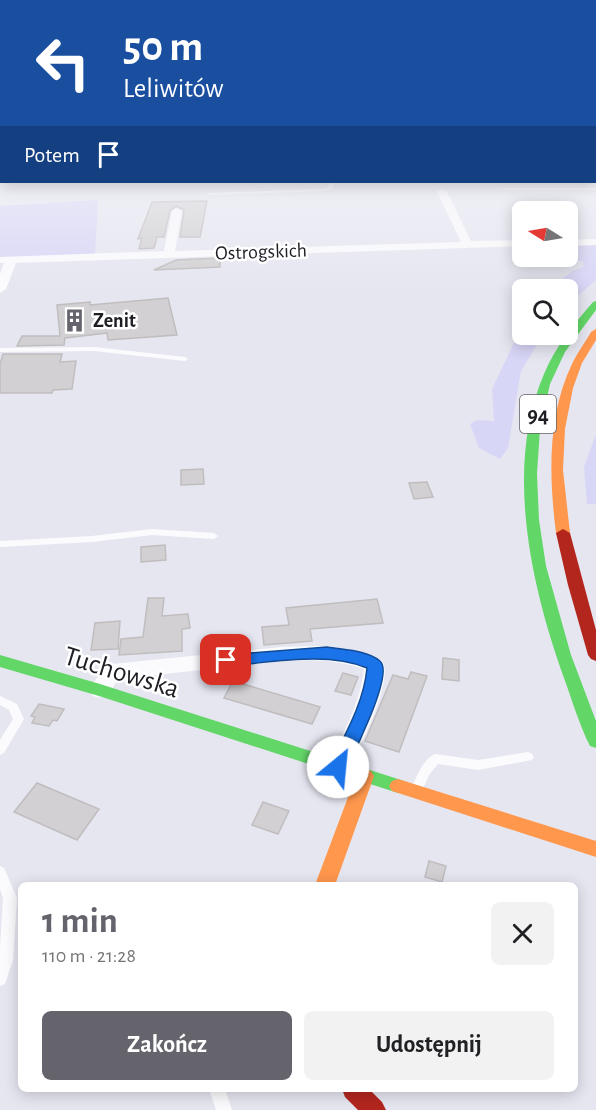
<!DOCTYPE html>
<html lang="pl">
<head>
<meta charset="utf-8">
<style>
  body { margin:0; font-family:"Alegreya Sans",sans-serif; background:#f2f2f2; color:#202124; height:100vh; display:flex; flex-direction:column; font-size:22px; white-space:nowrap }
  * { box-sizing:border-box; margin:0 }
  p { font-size:20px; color:#757577 }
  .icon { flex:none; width:33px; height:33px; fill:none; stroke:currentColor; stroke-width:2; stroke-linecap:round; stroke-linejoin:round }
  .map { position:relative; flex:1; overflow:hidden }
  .panel { position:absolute; left:18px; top:882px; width:560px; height:210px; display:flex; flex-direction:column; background:#fff; border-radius:9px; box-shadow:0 3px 15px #0003 }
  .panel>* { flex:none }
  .banner { position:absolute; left:0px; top:0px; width:597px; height:183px; box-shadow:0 3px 15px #0003; background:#1a4fa0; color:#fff; overflow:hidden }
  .needle { width:39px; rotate:281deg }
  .tools { position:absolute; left:512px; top:201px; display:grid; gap:12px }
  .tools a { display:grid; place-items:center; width:66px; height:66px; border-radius:9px; background:#fff; box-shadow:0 3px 15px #0003; font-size:30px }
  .pin { position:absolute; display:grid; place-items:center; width:51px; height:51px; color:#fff; margin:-26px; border-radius:12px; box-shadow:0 3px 9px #0006 }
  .me { position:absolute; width:66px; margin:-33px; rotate:28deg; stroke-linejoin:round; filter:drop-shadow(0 0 4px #0008) }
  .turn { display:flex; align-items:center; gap:21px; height:126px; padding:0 24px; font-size:27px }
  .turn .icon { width:78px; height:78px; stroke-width:2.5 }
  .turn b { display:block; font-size:42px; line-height:51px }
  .then { display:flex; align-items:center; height:57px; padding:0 24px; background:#0003; gap:12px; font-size:22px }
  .round { display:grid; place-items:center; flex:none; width:63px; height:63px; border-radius:9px; background:#f2f2f2 }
  .overview { display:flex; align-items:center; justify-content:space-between; height:102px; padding:0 24px }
  h1 { font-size:36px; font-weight:600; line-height:45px; color:#65646c }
  .cta { display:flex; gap:12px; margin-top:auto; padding:12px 24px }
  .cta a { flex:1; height:69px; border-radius:9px; background:#65646c; color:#fff; font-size:24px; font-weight:600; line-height:69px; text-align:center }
  .cta a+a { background:#f2f2f2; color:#202124 }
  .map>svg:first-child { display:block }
</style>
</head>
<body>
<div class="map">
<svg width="596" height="1110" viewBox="0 0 596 1110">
  <rect width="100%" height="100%" fill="#e6e6f1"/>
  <path fill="#d8d6f6" d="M98 200 95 254 0 258V206Z
    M567 243H596V280L567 305V290H549L572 271 583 267V262L566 257Z
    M522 326V334L543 335 521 371 508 448 500 459 479 448 470 424 477 420 494 421 492 389Z
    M596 434V504H587L584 467Z"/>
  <path fill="#d2d0d2" stroke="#c0bdbf" stroke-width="1.5" d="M207 201 200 237H180L184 210 176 206 170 211 164 237H157L154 248 139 249 142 238 138 239 152 202Z
    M220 258V267L154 270 176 260Z
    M168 298 177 335 108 340 107 333 65 338 64 345 17 346 22 336H60L57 305 90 302V305Z
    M3 354H62L60 362 76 361 72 389 53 390 52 393H0V364Z
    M203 469 204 484 181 485V470Z
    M427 482 433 497 414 499 409 483Z
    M165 545 166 560 141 562V547Z
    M148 598H164L162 616 188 614 190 628 182 629V651L119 655 121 639 143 637Z
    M377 599 383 623 310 629 312 641 264 645 262 627 289 625 286 608Z
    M120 621 118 649 91 650 95 623Z
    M443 658 459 660V681L442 679Z
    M411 672 427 676 399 752 365 741 393 675 408 679Z
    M343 673 358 677 351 695 335 691Z
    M233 681 320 707 312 724 224 698Z
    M39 704 64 709 57 721 53 720 49 726 32 723 35 717 31 716Z
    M37 783 99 809 77 840 14 812Z
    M263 802 289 811 278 834 252 825Z
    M429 861 446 866 442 882 425 877Z"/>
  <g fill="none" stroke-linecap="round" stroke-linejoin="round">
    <path fill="#fbfbfd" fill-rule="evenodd" d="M330 182H334L332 189 323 191 208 195 206 194 208 193 323 189 328 187Z
      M502 188H596V190H504L502 189Z
      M94 347 185 357 188 359 185 361 94 351 0 352V348Z
      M152 529 214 533 218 536 214 539 152 535 92 542 0 547V541L92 536Z
      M0 696 17 704 24 719 4 753 0 755V740L13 719 9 710 0 705Z
      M528 752 532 754 534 757 532 760 478 770 438 764 429 775 421 793 417 794 413 793 411 789C417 777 422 760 435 754L478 760Z
      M0 866 4 868 17 898 13 960 5 984 0 986V948L3 898 0 889Z
      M209 1089H225L232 1110H216Z"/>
    <path fill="#fbfbfd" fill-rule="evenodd" d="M0 159H2V165H0Z
      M442 189 447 192 471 241 522 240V246L16 263 6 289 0 293V274L4 263H0V257L164 251 172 211 177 208 182 211 175 251 461 242 437 192Z
      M596 239V245L567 246V240Z
      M320 646 357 651 382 660C395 682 357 751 346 774L338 777 330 774 327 767C342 735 360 705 364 669 320 654 273 662 228 667 191 671 155 675 118 679 111 690 107 701 93 696L89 690 105 666 112 664 282 647Z"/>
    <path fill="#63d668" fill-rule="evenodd" d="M596 301V310L565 352 550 384 540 429 537 474 539 520 546 566 571 655 596 721V748L590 746C579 724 572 700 564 678 531 586 504 467 544 374 555 347 574 324 593 302Z
      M0 655 100 684 398 779 404 781 407 786 404 791 398 793 99 696 0 667Z"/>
    <path fill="#ff974d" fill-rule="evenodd" d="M596 329V340L582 363 573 388 565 429 563 470 570 533 563 537 556 533C549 477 547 416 572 364 577 353 585 343 591 332Z
      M365 769 371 771 374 776 335 885H315L356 776 359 771Z
      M398 779 596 841V857L392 791 389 786 392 781Z"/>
    <path fill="#b3261e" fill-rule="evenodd" d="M563 529 570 533 596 630V661L591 659 588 655 568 585 556 533Z
      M342 1089H369L382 1102 386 1110H358L345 1097Z"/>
  </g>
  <linearGradient id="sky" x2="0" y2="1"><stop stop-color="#8dabe0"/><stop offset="0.46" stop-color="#f4f4f9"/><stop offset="1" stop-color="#f4f4f9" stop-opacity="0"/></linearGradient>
  <rect width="596" height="290" fill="url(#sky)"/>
  <path fill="#1a73e8" stroke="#114b97" stroke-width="1.5" d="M327 647C343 650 367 650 380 661 395 673 352 757 344 772L338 774 332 772 329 767C344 736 364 703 367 668 326 651 270 663 226 666L221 665 218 660 221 656 226 655Z"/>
  <defs>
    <symbol id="building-bare" viewBox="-9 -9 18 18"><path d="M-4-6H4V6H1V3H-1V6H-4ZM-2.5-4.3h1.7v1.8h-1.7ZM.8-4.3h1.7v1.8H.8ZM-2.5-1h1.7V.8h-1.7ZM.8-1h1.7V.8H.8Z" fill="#65646c" stroke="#fff" stroke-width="2.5" paint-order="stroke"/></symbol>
  </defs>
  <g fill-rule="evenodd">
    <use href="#building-bare" x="58" y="304" width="33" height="33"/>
  </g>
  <g text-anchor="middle" stroke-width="5" stroke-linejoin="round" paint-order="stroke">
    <g font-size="20" fill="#1f1e25" stroke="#fff">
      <text transform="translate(261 251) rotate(-2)" y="7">Ostrogskich</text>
    </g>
    <g font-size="20" font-weight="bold" fill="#1f1e25" stroke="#fff" text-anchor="start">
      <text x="93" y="327">Zenit</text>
    </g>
    <rect fill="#fff" stroke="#626266" stroke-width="1.5" x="520" y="395" width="36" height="38" rx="4.5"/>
    <g font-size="22" font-weight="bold" fill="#1f1e25">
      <text x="538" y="422">94</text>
    </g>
    <g font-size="28" fill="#1f1e25" stroke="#fff">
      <text transform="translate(122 671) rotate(17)" y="10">Tuchowska</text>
    </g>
  </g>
</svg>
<div class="tools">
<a><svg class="needle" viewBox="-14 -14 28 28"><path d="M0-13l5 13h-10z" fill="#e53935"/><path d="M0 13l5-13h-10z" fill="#757577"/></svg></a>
<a><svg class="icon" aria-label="search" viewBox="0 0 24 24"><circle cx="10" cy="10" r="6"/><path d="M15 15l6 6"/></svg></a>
</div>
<div class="pin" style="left:226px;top:660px;background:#d93025"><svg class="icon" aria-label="arrive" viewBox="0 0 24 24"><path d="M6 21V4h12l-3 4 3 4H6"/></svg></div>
<svg class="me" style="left:338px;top:767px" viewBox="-20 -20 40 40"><circle r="19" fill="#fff"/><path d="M0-13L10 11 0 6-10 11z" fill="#1a73e8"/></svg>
<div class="banner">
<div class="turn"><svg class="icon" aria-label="left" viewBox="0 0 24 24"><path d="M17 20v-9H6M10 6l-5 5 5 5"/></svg><div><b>50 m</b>Leliwitów</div></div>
<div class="then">Potem<svg class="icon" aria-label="arrive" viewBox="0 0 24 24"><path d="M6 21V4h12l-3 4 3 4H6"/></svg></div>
</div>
<section class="panel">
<div class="overview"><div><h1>1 min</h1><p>110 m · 21:28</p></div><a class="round"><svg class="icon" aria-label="close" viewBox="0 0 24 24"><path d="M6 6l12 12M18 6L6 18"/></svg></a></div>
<div class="cta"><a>Zakończ</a><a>Udostępnij</a></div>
</section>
</div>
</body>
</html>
